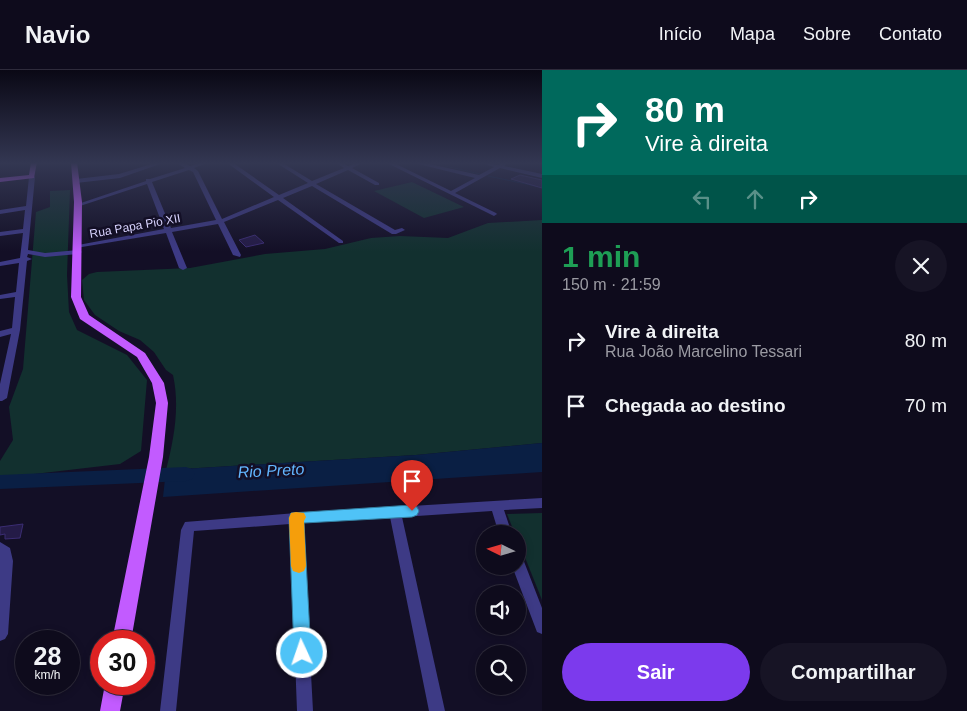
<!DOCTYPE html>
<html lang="pt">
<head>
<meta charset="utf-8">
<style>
  body { margin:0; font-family:Helvetica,sans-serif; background:#171425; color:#f1f3f6; height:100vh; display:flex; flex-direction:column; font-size:19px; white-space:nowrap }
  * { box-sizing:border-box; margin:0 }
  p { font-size:16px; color:#9b9ba3 }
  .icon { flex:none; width:28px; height:28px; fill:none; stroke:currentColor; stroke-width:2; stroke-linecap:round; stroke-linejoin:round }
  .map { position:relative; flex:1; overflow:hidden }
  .side { display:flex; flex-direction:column; background:#0e0b1c; width:425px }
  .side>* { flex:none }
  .guide { background:#00695c; color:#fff; overflow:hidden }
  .needle { width:32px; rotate:275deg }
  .fabs { position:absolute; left:476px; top:455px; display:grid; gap:10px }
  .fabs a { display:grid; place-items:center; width:50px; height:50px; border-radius:50%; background:#0e0b1c; box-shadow:0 2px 8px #0003,0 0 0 1px #2e2b3b; font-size:25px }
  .speed { position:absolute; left:15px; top:560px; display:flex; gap:10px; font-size:25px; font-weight:700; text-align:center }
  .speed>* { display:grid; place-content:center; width:65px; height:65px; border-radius:50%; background:#0e0b1c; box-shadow:0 2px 8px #0003,0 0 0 1px #2e2b3b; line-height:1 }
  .speed small { font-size:12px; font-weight:400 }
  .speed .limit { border:8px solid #d22; background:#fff; color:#111 }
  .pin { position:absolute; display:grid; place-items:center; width:42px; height:42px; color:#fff; margin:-51px -21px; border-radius:50% 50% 50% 0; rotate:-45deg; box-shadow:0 0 5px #0007 }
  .pin .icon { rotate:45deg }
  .me { position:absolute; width:55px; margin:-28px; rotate:357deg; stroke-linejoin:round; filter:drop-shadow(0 0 4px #0008) }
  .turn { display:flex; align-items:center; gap:18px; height:105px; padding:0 20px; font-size:22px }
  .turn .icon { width:65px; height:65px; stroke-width:2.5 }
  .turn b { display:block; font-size:35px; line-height:42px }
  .lanes { display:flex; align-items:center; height:48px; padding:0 20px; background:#0003; justify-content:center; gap:25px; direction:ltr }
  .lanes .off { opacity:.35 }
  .round { display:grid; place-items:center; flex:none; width:52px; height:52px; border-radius:26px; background:#171425 }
  .head { display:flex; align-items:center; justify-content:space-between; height:85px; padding:0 20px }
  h1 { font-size:30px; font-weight:700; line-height:38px; color:#1e9e55 }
  .action { display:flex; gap:10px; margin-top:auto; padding:10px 20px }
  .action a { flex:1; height:58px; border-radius:30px; background:#7c3aed; color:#fff; font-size:20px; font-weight:700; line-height:58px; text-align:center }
  .action a+a { background:#171425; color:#f1f3f6 }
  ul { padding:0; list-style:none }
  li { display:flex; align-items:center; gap:15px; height:65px; padding:0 20px }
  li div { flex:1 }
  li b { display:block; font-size:19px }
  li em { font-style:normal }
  header { display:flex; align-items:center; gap:30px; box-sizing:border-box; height:70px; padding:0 25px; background:#0e0b1c; border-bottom:1px solid #2e2b3b }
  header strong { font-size:24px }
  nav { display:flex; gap:28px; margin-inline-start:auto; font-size:18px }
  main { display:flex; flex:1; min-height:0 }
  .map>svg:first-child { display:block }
</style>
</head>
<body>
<header>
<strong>Navio</strong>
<nav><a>Início</a><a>Mapa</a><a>Sobre</a><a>Contato</a></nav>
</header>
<main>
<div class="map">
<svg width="542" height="641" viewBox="0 0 542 641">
  <rect width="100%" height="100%" fill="#130f26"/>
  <path fill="#12302f" d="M412 112 464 137 424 148 374 121Z
    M70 120 67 205 69 242 77 260 127 285 147 310 141 381 120 394 0 408V391L13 370 9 337 23 299 36 142 50 137V121Z
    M542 150V373L416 385 166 400C174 369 180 337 173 305L166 300 154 282 140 270 119 261 95 245 84 230 82 210 89 204 97 202 190 198 265 184 325 179 371 168 400 166 448 168 488 153Z
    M542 443V530L518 470V464H515L507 444Z"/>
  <path fill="#0a1f44" d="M542 373V402L163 427 166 400 416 385Z"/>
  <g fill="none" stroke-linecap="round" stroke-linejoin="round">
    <path stroke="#0a1f44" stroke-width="1" d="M428 92 480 104
      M488 106 540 117"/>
    <path fill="#0a1f44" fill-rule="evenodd" d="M186 397 192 399 195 404 192 409 186 411 0 419V405Z"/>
  </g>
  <path fill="#241b47" stroke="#3b2d73" d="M520 105 542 110V118L511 109Z
    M255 165 264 173 246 177 239 170Z
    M23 454 20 468 5 469V464L0 465V457Z"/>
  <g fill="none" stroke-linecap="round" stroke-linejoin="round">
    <path fill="#3d3a85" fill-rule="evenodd" d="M0 92H4L2 94Z
      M158 92H166L120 108 76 113 73 111 76 109 119 104Z
      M175 92H182L190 96 202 92H210L194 98 198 101 222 149 274 127 226 92H232L279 125 308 113 275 92H281L312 111 344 98 335 92H341L348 96 358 92H365L352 98 379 113V115H375L348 100 316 114 395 160 402 158 405 160 396 164H392L312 116 283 128 343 171V173H339L278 130 224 152 241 185 240 187 233 185 218 154 172 162 187 198 183 200 179 198 166 163 76 178 74 177 78 175 164 159 147 114 80 136 75 135 146 111V109H150L185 98ZM189 100 193 102 216 150 171 158 152 112Z
      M385 92H392L451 121 475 108 410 92H421L479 105 494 97 478 92 498 95 503 92H509L504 96 542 104V108L500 98 455 123 496 143 497 144 494 146Z
      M32 105 35 107 28 180 45 183 78 180 82 182 78 184 45 187 28 184 27 187 32 189 27 191 20 260 7 328 2 331H0V314L11 264 0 267V261L12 258 15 227 0 229V225L16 222 19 193 0 196V192L20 188 23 163 0 166V162L23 159 25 140 0 144V140L26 136 29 107Z
      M542 428V438L504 440 512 464H499L492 441 402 447 445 641H429L390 447 303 453 313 641H297L290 454 194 461 176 641H160L181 460 185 452 296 443Z
      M0 472 10 478 13 491 8 564 5 569 0 571Z
      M518 487 523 489 542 538V564L537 562 512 496H518Z"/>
    <path fill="#c25bff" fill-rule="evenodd" d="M31 92H37L34 108 0 112V108L29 105Z
      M71 92H77L82 132 81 227 89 245 145 283 164 313 168 333 163 387 131 571H112L149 387 156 333 152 313 137 287 80 249 71 227 74 132Z
      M105 614H125L120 641H100Z"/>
  </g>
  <linearGradient id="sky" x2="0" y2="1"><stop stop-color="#0a0815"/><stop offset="0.51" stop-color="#333752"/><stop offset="1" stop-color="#333752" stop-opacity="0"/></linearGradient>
  <rect width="542" height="182" fill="url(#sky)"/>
  <path fill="#4fc3f7" stroke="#337fa1" d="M412 435 417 437 419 441 417 445 412 447 304 453 311 583 309 589 302 592 296 589 294 583 289 448 291 443Z"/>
  <path fill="#f59e0b" d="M296 442 304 443 306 447 304 451 306 496 304 501 299 503 293 501 291 496 289 448 291 443Z"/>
  <g text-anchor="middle" stroke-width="5" stroke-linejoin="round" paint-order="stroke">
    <g font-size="12" fill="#d9d4ff" stroke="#130f26">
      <text transform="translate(135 156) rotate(-10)" y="4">Rua Papa Pio XII</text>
    </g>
    <g font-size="16" font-style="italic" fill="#62b6ff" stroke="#130f26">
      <text transform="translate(271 400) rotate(-3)" y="6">Rio Preto</text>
    </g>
  </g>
</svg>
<div class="fabs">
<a><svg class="needle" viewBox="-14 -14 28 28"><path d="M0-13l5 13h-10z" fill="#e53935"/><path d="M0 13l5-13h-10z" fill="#9b9ba3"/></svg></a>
<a><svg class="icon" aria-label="sound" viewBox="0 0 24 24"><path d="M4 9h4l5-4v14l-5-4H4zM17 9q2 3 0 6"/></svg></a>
<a><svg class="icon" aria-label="search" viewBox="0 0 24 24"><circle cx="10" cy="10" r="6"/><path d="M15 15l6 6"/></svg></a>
</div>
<div class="speed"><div>28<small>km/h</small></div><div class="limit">30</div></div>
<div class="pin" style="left:412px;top:441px;background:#d93025"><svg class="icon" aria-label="arrive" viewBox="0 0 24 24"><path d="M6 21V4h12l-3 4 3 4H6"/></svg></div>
<svg class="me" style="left:302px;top:583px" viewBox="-20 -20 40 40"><circle r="17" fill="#4fc3f7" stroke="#fff" stroke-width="3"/><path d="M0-11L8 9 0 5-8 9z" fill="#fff"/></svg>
</div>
<section class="side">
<div class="guide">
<div class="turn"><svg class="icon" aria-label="right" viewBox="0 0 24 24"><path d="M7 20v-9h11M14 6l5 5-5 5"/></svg><div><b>80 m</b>Vire à direita</div></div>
<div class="lanes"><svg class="icon off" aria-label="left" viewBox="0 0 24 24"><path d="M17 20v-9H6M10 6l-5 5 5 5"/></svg><svg class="icon off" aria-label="ahead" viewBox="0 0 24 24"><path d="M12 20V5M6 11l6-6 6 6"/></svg><svg class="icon" aria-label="right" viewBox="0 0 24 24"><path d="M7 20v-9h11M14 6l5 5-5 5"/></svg></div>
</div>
<div class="head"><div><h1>1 min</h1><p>150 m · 21:59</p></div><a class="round"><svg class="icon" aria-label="close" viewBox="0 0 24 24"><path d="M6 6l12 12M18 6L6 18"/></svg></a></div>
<ul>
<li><svg class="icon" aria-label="right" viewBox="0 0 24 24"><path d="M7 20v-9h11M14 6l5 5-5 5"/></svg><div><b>Vire à direita</b><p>Rua João Marcelino Tessari</p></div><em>80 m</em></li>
<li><svg class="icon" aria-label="arrive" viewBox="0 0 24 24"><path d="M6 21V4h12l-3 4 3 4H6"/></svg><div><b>Chegada ao destino</b></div><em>70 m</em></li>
</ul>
<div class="action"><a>Sair</a><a>Compartilhar</a></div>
</section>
</main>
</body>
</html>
